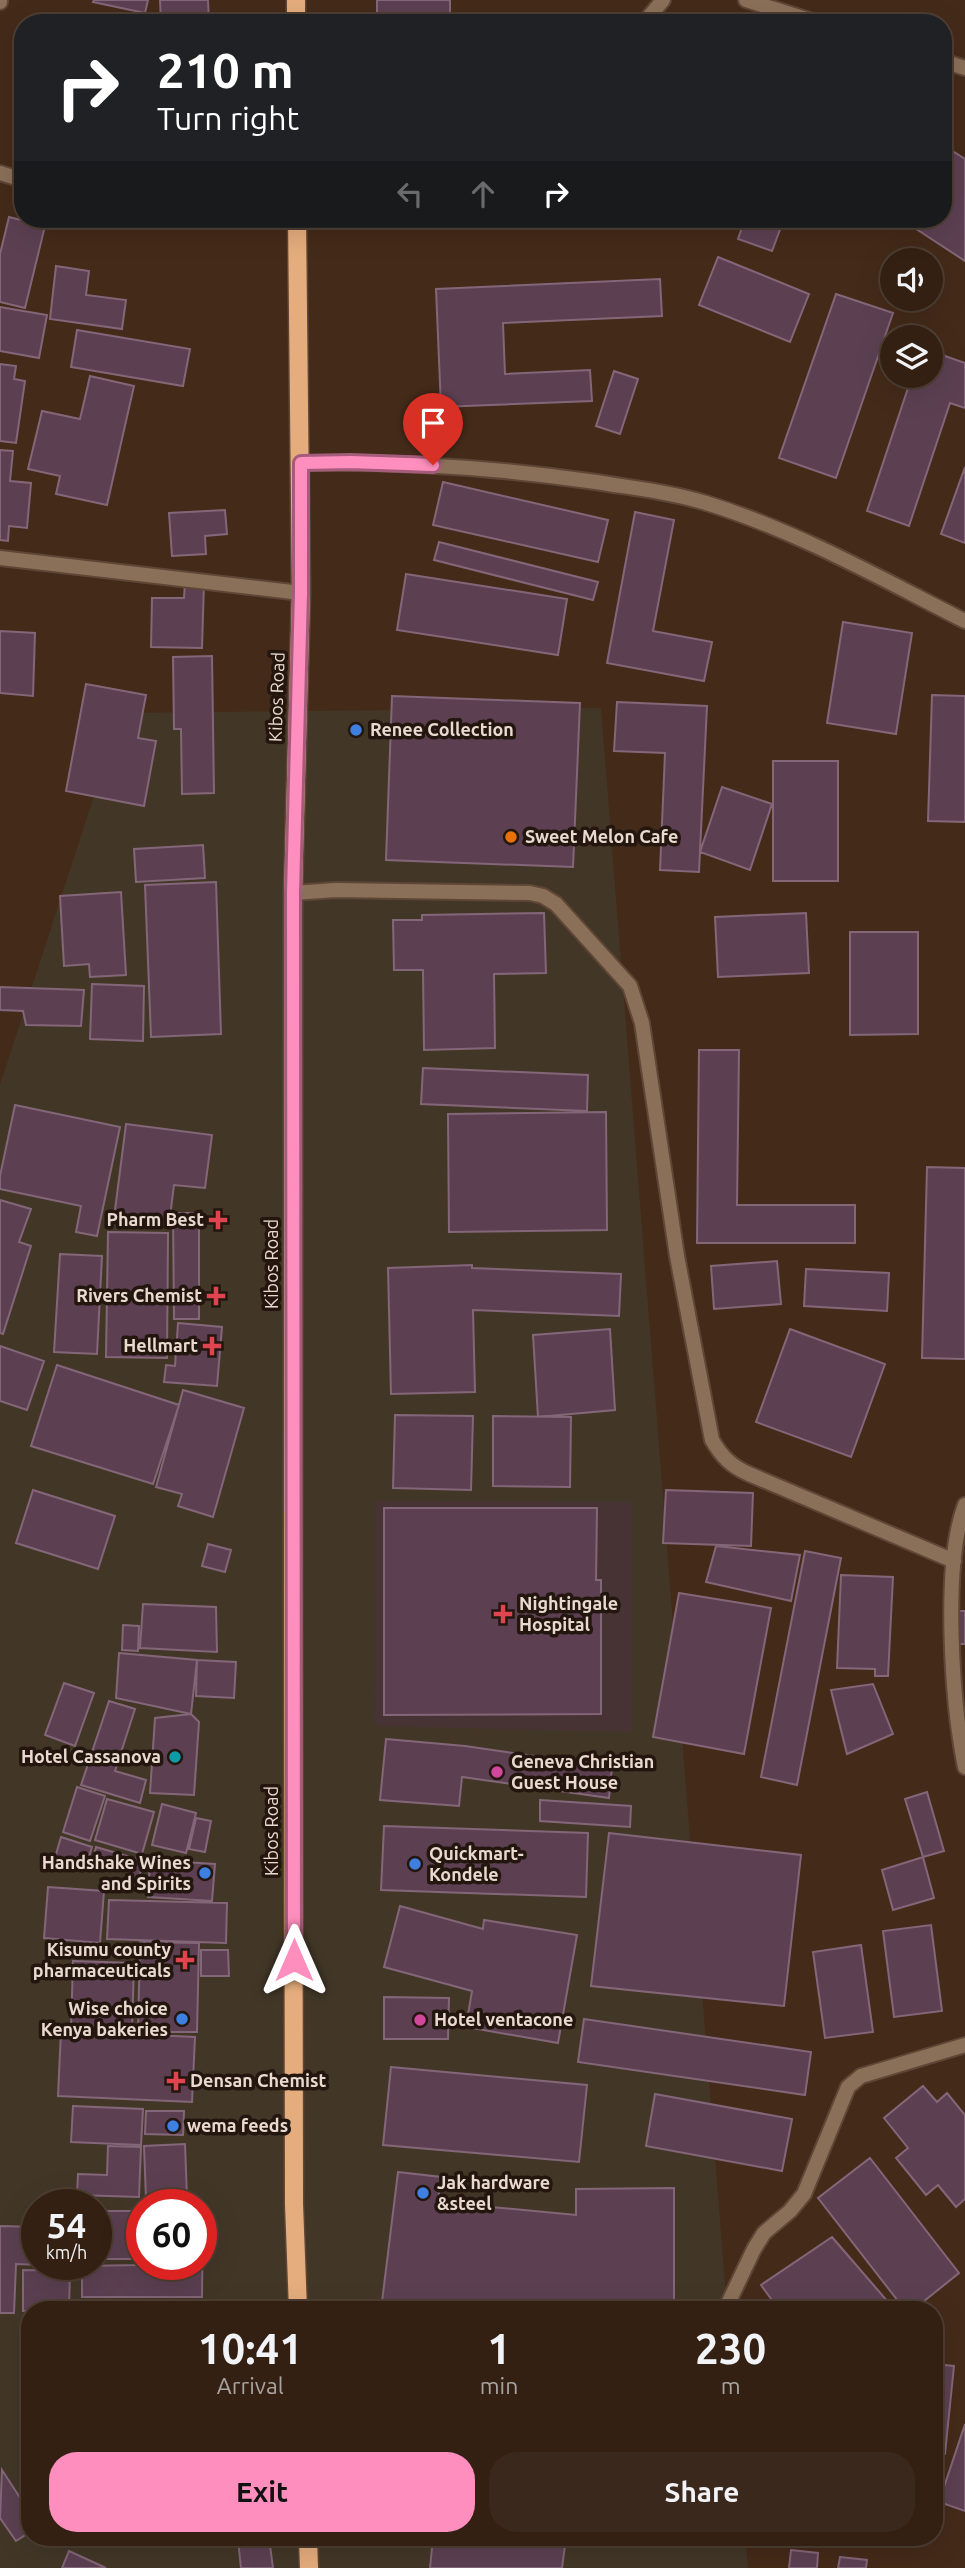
<!DOCTYPE html>
<html lang="en">
<head>
<meta charset="utf-8">
<style>
  body { margin:0; font-family:Ubuntu,sans-serif; background:#3b281c; color:#f1f3f6; height:100vh; display:flex; flex-direction:column; font-size:26px; white-space:nowrap }
  * { box-sizing:border-box; margin:0 }
  p { font-size:23px; color:#a9a3a0 }
  .icon { flex:none; width:38px; height:38px; fill:none; stroke:currentColor; stroke-width:2; stroke-linecap:round; stroke-linejoin:round }
  .map { position:relative; flex:1; overflow:hidden }
  .panel { position:absolute; left:21px; top:2301px; width:922px; height:245px; display:flex; flex-direction:column; background:#332013; border-radius:28px; box-shadow:0 7px 28px #0002,0 0 0 2px #4e3e33 }
  .panel>* { flex:none }
  .banner { position:absolute; left:14px; top:14px; width:938px; height:214px; border-radius:28px; box-shadow:0 7px 28px #0002,0 0 0 2px #4e3e33; background:#202124; color:#fff; overflow:hidden }
  .controls { position:absolute; left:880px; top:248px; display:grid; gap:14px }
  .controls a { display:grid; place-items:center; width:63px; height:63px; border-radius:50%; background:#332013; box-shadow:0 7px 28px #0002,0 0 0 2px #4e3e33; font-size:35px }
  .speed { position:absolute; left:21px; top:2189px; display:flex; gap:14px; font-size:35px; font-weight:700; text-align:center }
  .speed>* { display:grid; place-content:center; width:91px; height:91px; border-radius:50%; background:#332013; box-shadow:0 7px 28px #0002,0 0 0 2px #4e3e33; line-height:1 }
  .speed small { font-size:18px; font-weight:400 }
  .speed .limit { border:10px solid #d22; background:#fff; color:#111 }
  .pin { position:absolute; display:grid; place-items:center; width:60px; height:60px; color:#fff; margin:-72px -30px; border-radius:50% 50% 50% 0; rotate:-45deg; box-shadow:0 0 7px #0007 }
  .pin .icon { rotate:45deg }
  .me { position:absolute; width:77px; margin:-38px; rotate:0deg; stroke-linejoin:round; filter:drop-shadow(0 0 5px #0008) }
  .turn { display:flex; align-items:center; gap:24px; height:147px; padding:0 28px; font-size:32px }
  .turn .icon { width:91px; height:91px; stroke-width:2.5 }
  .turn b { display:block; font-size:49px; line-height:60px }
  .lanes { display:flex; align-items:center; height:66px; padding:0 28px; background:#0003; justify-content:center; gap:35px; direction:ltr }
  .lanes .off { opacity:.35 }
  .eta { display:flex; justify-content:space-evenly; align-items:center; height:119px; text-align:center }
  .eta b { font-size:42px; font-weight:600; line-height:49px }
  .button { display:flex; gap:14px; margin-top:auto; padding:14px 28px }
  .button a { flex:1; height:80px; border-radius:28px; background:#fe8ebd; color:#111; font-size:28px; font-weight:600; line-height:80px; text-align:center }
  .button a+a { background:#3b281c; color:#f1f3f6 }
  .map>svg:first-child { display:block }
</style>
</head>
<body>
<div class="map">
<svg width="965" height="2568" viewBox="0 0 965 2568">
  <rect width="100%" height="100%" fill="#442a19"/>
  <path fill="#423727" fill-rule="evenodd" d="M601 708 727 2310H30V2538H745L748 2568H0V1085L121 713ZM37 2205H96V2264H37ZM142 2205H201V2264H142Z"/>
  <path fill="#473334" d="M376 1501 632 1502V1732L374 1726Z"/>
  <path fill="#5c4052" stroke="#846679" stroke-width="2" d="M94 0H148L145 13 93 2Z
    M160 0H208L209 23H161Z
    M377 0H450V23H377Z
    M943 145 965 159V261L901 219H943Z
    M9 217 45 226 25 308 0 302V254Z
    M745 219H784L772 251 738 239Z
    M718 257 809 294 790 342 699 305Z
    M56 266 89 271 86 295 126 300 122 329 50 319Z
    M660 279 662 316 503 323 505 374 590 370 592 401 441 407 436 289Z
    M836 294 893 313 836 478 779 458Z
    M0 307 47 315 39 358 0 351Z
    M77 330 190 349 183 386 71 367Z
    M931 351 965 363V408L950 403 909 526 867 511 912 376H931Z
    M0 364 16 366 14 379 25 381 16 443 0 441Z
    M614 371 638 379 620 434 596 426Z
    M90 376 134 386 107 505 56 494 60 476 28 469 42 411 80 419Z
    M0 450 13 451 10 481 31 483 27 528 9 526 8 541 0 540Z
    M965 467V543L941 534Z
    M443 482 608 520 598 562 433 525Z
    M225 510 227 534 205 536 206 554 172 556 169 513Z
    M635 512 674 520 653 631 712 642 704 681 607 663Z
    M439 542 598 582 593 600 434 560Z
    M406 574 567 599 558 655 397 630Z
    M185 582 204 583 202 648 151 647 152 598H184Z
    M843 622 912 633 896 734 827 723Z
    M0 631 35 633 33 696 0 693Z
    M212 656 214 793 182 794 181 729H174L173 657Z
    M86 684 146 695 138 738 156 741 144 806 66 791Z
    M932 695 965 696V822L928 821Z
    M392 696 580 703 573 867 386 860Z
    M617 702 707 706 699 872 660 870 665 753 614 751Z
    M773 761H838V881H773Z
    M722 787 772 804 750 870 700 852Z
    M203 845 205 878 136 882 134 849Z
    M216 882 221 1034 151 1037 145 885Z
    M121 892 126 975 90 977 89 964 64 966 60 896Z
    M544 913 546 973 494 974 495 1048 424 1050 423 970H394L393 920H422V915Z
    M806 913 809 973 718 977 715 917Z
    M850 932H918V1034L850 1035Z
    M92 984 144 986 143 1041 90 1039Z
    M0 987 84 990 81 1026 26 1025 23 1011 0 1010Z
    M699 1050H739L737 1205H855V1243H697Z
    M423 1068 588 1075 587 1111 421 1104Z
    M15 1105 120 1127 97 1236 76 1232 81 1206 0 1189V1176Z
    M606 1112 607 1230 449 1232 448 1114Z
    M126 1124 212 1135 205 1188 174 1185 169 1225 114 1218Z
    M927 1167 965 1168V1359L922 1358Z
    M0 1200 31 1209 19 1242 31 1246 3 1334 0 1333Z
    M173 1213H199V1319H174Z
    M108 1232 168 1233 167 1358 106 1357Z
    M60 1254 102 1256 97 1354 54 1352Z
    M777 1261 781 1304 714 1309 711 1266Z
    M472 1265V1268L621 1274 619 1316 473 1310 475 1392 391 1394 388 1268Z
    M806 1269 889 1273 887 1311 804 1306Z
    M178 1323 222 1327 217 1386 164 1382 166 1365 175 1366Z
    M610 1329 615 1410 538 1417 533 1335Z
    M790 1329 885 1364 851 1457 756 1422Z
    M0 1346 44 1361 27 1410 0 1401Z
    M57 1365 179 1405 153 1484 31 1446Z
    M183 1390 244 1408 213 1517 178 1506 182 1494 156 1487Z
    M395 1415 473 1416 471 1490 393 1488Z
    M493 1416 571 1417 570 1487 493 1486Z
    M33 1490 115 1516 98 1569 16 1543Z
    M666 1490 753 1493 751 1546 663 1543Z
    M384 1508H597L596 1580H601V1714L384 1715Z
    M208 1544 231 1550 225 1572 202 1566Z
    M716 1546 800 1555 791 1601 706 1582Z
    M805 1551 841 1558 797 1785 761 1777Z
    M841 1575 893 1577 888 1676H875V1669L837 1668Z
    M679 1593 771 1608 744 1754 653 1737Z
    M143 1604 216 1607 217 1652 140 1648Z
    M958 1611H965V1644H959Z
    M123 1625 139 1626 138 1651 122 1650Z
    M119 1653 197 1660 191 1714 116 1698Z
    M197 1660 236 1662 234 1698 196 1696Z
    M64 1683 94 1693 75 1746 45 1735Z
    M873 1684 893 1734 847 1754 831 1690Z
    M109 1701 135 1709 115 1771 146 1780 140 1803 81 1785Z
    M191 1714 199 1722 194 1795 150 1793 155 1718Z
    M386 1739 465 1746 612 1767 609 1798 462 1777 459 1806 380 1800Z
    M77 1787 105 1796 90 1841 63 1832Z
    M927 1792 944 1851 923 1857 905 1799Z
    M107 1799 154 1812 142 1854 95 1840Z
    M540 1800 631 1806 630 1827 540 1821Z
    M162 1804 196 1813 186 1853 152 1845Z
    M196 1818 211 1821 205 1852 189 1849Z
    M384 1826 588 1833 586 1897 381 1890Z
    M609 1833 801 1855 784 2006 591 1986Z
    M61 1837 92 1847 85 1870 54 1861Z
    M96 1847 144 1861 135 1890 125 1887 131 1870 93 1859Z
    M923 1857 934 1898 893 1910 882 1870Z
    M150 1860 215 1864 212 1901 148 1897Z
    M48 1887 104 1891 100 1943 44 1938Z
    M109 1900 227 1903 226 1943 107 1939Z
    M400 1906 483 1929 484 1920 577 1935 558 2043 466 2027 472 1991 384 1967Z
    M931 1925 942 2011 894 2017 883 1931Z
    M140 1942 199 1943 197 2032H138Z
    M861 1945 873 2032 825 2038 813 1952Z
    M201 1950H228L229 1976H201Z
    M73 1961 134 1963 132 2031 71 2030Z
    M384 1997 449 1998 448 2039H384Z
    M584 2019 811 2052 805 2095 578 2062Z
    M61 2031 195 2037 192 2102 58 2096Z
    M391 2067 587 2085 579 2162 383 2145Z
    M923 2086 937 2102 947 2093 965 2115V2199L956 2207 938 2185 926 2195 896 2158 908 2148 884 2118Z
    M655 2094 792 2119 782 2171 646 2146Z
    M73 2106 143 2109 141 2145 71 2142Z
    M146 2111H184L183 2135 145 2134Z
    M185 2144 187 2197 146 2199 144 2146Z
    M108 2146 141 2147 139 2197 77 2195 78 2174 107 2175Z
    M870 2158 959 2273 913 2310H905L818 2198Z
    M398 2172 441 2177 438 2202 576 2215V2189L674 2188V2310H381Z
    M96 2211H142V2264H201L203 2211 202 2297H82V2266L141 2265V2259H96Z
    M0 2226 37 2227V2264H69V2266L16 2264 14 2313H0Z
    M832 2237 895 2310H779L761 2285Z
    M23 2270 70 2271 69 2310 23 2311Z
    M934 2364 954 2366 945 2454 934 2453Z
    M965 2424V2511L939 2502Z
    M2 2470 30 2513V2532L16 2541 0 2518Z
    M269 2538 273 2568H241L238 2540Z
    M433 2538H566L562 2568H430Z
    M791 2550 818 2553 817 2568H789Z
    M69 2551 106 2568H62Z
    M840 2557 867 2560 866 2568H838Z"/>
  <g fill="none" stroke-linecap="round" stroke-linejoin="round">
    <defs>
      <path id="street" d="M746 0 819 23
        M0 2V0
        M644 23 663 0
        M943 61 965 68
        M0 173 23 180
        M301 463C401 461 498 468 596 482 632 488 671 492 706 503 797 531 880 578 965 621
        M0 558 301 593
        M293 893 336 890 530 893 543 896 556 904 630 986 642 1023 677 1256 712 1440C722 1457 731 1466 749 1474L954 1561
        M965 1505C942 1565 952 1703 965 1767
        M725 2310 754 2249 764 2233 790 2211 804 2194 848 2087 861 2076 965 2045"/>
      <path id="primary" d="M296 0V23
        M297 219 301 593 293 893V1608L294 2204 298 2310
        M308 2538 309 2568"/>
    </defs>
    <use href="#street" stroke="#5f4636" stroke-width="18"/>
    <use href="#primary" stroke="#5f4636" stroke-width="21"/>
    <use href="#street" stroke="#8b7059" stroke-width="14"/>
    <use href="#primary" stroke="#e5ad7d" stroke-width="18"/>
  </g>
  <g fill="none" stroke-linecap="round" stroke-linejoin="round">
    <defs>
      <path id="route" d="M294 1960 293 893 301 593V463L351 462 433 465"/>
    </defs>
    <use href="#route" stroke="#a55c7b" stroke-width="18"/>
    <use href="#route" stroke="#fe8ebd" stroke-width="12"/>
  </g>
  <g fill="#3f7fe0" stroke="#22160f" stroke-width="2.5">
    <circle cx="356" cy="730" r="7"/>
    <circle cx="415" cy="1864" r="7"/>
    <circle cx="205" cy="1873" r="7"/>
    <circle cx="182" cy="2019" r="7"/>
    <circle cx="173" cy="2126" r="7"/>
    <circle cx="423" cy="2193" r="7"/>
  </g>
  <circle fill="#e8710a" stroke="#22160f" stroke-width="2.5" cx="511" cy="837" r="7"/>
  <g fill="#e0444e" stroke="#22160f" stroke-width="2.5">
    <path d="M214.5 1209.5h7v7h7v7h-7v7h-7v-7h-7v-7h7z"/>
    <path d="M212.5 1285.5h7v7h7v7h-7v7h-7v-7h-7v-7h7z"/>
    <path d="M208.5 1335.5h7v7h7v7h-7v7h-7v-7h-7v-7h7z"/>
    <path d="M499.5 1603.5h7v7h7v7h-7v7h-7v-7h-7v-7h7z"/>
    <path d="M181.5 1949.5h7v7h7v7h-7v7h-7v-7h-7v-7h7z"/>
    <path d="M172.5 2070.5h7v7h7v7h-7v7h-7v-7h-7v-7h7z"/>
  </g>
  <circle fill="#0f9aa8" stroke="#22160f" stroke-width="2.5" cx="175" cy="1757" r="7"/>
  <g fill="#d1479c" stroke="#22160f" stroke-width="2.5">
    <circle cx="497" cy="1772" r="7"/>
    <circle cx="420" cy="2020" r="7"/>
  </g>
  <g text-anchor="middle" stroke-width="7" stroke-linejoin="round" paint-order="stroke">
    <g font-size="18" fill="#ead9ce" stroke="#22160f">
      <text transform="translate(277 697) rotate(-88)" y="6">Kibos Road</text>
      <text transform="translate(272 1264) rotate(-90)" y="6">Kibos Road</text>
      <text transform="translate(272 1831) rotate(-90)" y="6">Kibos Road</text>
    </g>
    <g font-size="18" font-weight="bold" fill="#ead9ce" stroke="#22160f" text-anchor="start">
      <text x="370" y="736">Renee Collection</text>
      <text x="525" y="843">Sweet Melon Cafe</text>
      <text x="204" y="1226" text-anchor="end">Pharm Best</text>
      <text x="202" y="1302" text-anchor="end">Rivers Chemist</text>
      <text x="198" y="1352" text-anchor="end">Hellmart</text>
      <text x="519" y="1610">Nightingale<tspan x="519" dy="21">Hospital</tspan></text>
      <text x="161" y="1763" text-anchor="end">Hotel Cassanova</text>
      <text x="511" y="1768">Geneva Christian<tspan x="511" dy="21">Guest House</tspan></text>
      <text x="429" y="1860">Quickmart-<tspan x="429" dy="21">Kondele</tspan></text>
      <text x="191" y="1869" text-anchor="end">Handshake Wines<tspan x="191" dy="21">and Spirits</tspan></text>
      <text x="171" y="1956" text-anchor="end">Kisumu county<tspan x="171" dy="21">pharmaceuticals</tspan></text>
      <text x="168" y="2015" text-anchor="end">Wise choice<tspan x="168" dy="21">Kenya bakeries</tspan></text>
      <text x="434" y="2026">Hotel ventacone</text>
      <text x="190" y="2087">Densan Chemist</text>
      <text x="187" y="2132">wema feeds</text>
      <text x="437" y="2189">Jak hardware<tspan x="437" dy="21">&amp;steel</tspan></text>
    </g>
  </g>
</svg>
<div class="controls">
<a><svg class="icon" aria-label="sound" viewBox="0 0 24 24"><path d="M4 9h4l5-4v14l-5-4H4zM17 9q2 3 0 6"/></svg></a>
<a><svg class="icon" aria-label="layers" viewBox="0 0 24 24"><path d="M12 4l9 5-9 5-9-5zM3 14l9 5 9-5"/></svg></a>
</div>
<div class="speed"><div>54<small>km/h</small></div><div class="limit">60</div></div>
<div class="pin" style="left:433px;top:465px;background:#d93025"><svg class="icon" aria-label="arrive" viewBox="0 0 24 24"><path d="M6 21V4h12l-3 4 3 4H6"/></svg></div>
<svg class="me" style="left:294px;top:1960px" viewBox="-20 -20 40 40"><path d="M0-17L14 15 0 8-14 15z" fill="#fe8ebd" stroke="#fff" stroke-width="4"/></svg>
<div class="banner">
<div class="turn"><svg class="icon" aria-label="right" viewBox="0 0 24 24"><path d="M7 20v-9h11M14 6l5 5-5 5"/></svg><div><b>210 m</b>Turn right</div></div>
<div class="lanes"><svg class="icon off" aria-label="left" viewBox="0 0 24 24"><path d="M17 20v-9H6M10 6l-5 5 5 5"/></svg><svg class="icon off" aria-label="ahead" viewBox="0 0 24 24"><path d="M12 20V5M6 11l6-6 6 6"/></svg><svg class="icon" aria-label="right" viewBox="0 0 24 24"><path d="M7 20v-9h11M14 6l5 5-5 5"/></svg></div>
</div>
<section class="panel">
<div class="eta">
<div><b>10:41</b><p>Arrival</p></div>
<div><b>1</b><p>min</p></div>
<div><b>230</b><p>m</p></div>
</div>
<div class="button"><a>Exit</a><a>Share</a></div>
</section>
</div>
</body>
</html>
